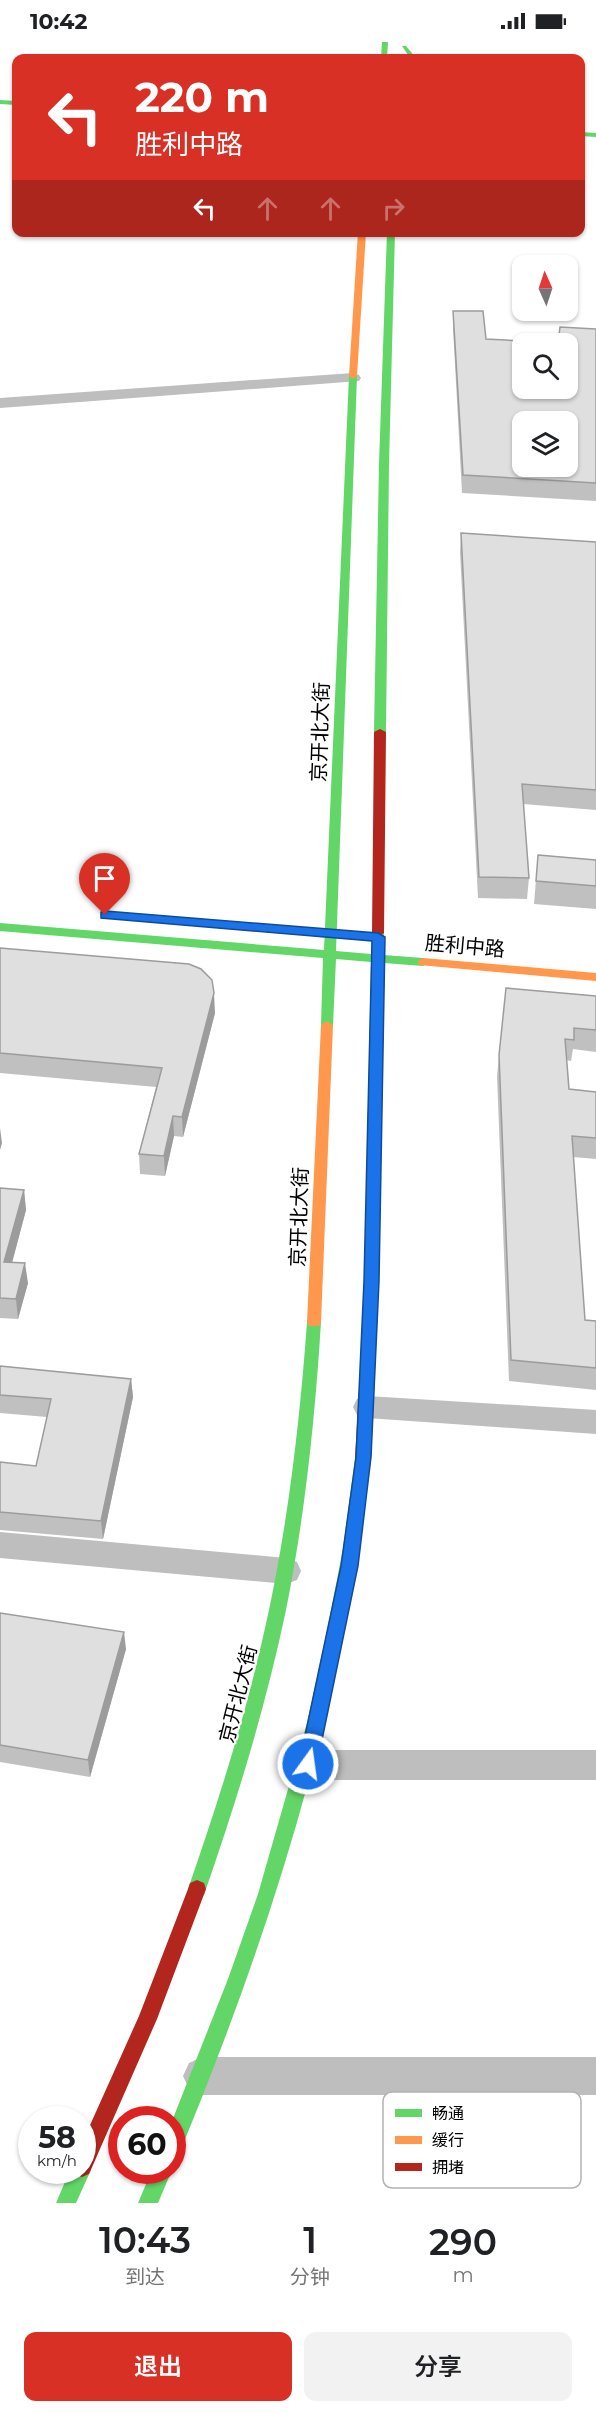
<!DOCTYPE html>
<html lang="zh">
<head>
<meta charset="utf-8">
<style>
  body { margin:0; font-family:Montserrat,"Noto Sans SC",sans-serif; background:#f2f2f2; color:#202124; height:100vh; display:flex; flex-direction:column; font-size:22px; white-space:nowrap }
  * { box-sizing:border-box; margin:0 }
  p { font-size:20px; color:#757577 }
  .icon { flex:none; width:33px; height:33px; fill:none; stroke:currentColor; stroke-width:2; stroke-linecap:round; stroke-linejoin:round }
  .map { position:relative; height:2161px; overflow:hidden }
  .side { display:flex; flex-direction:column; background:#fff; flex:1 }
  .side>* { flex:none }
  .guide { position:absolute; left:12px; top:12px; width:573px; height:183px; border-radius:12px; box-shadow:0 2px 4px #0004; background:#d93025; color:#fff; overflow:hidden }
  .needle { width:39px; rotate:357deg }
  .controls { position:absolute; left:512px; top:213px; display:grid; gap:12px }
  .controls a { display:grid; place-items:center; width:66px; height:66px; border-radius:12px; background:#fff; box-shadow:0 2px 4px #0004; font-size:30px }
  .speed { position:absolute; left:18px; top:2064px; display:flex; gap:12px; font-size:30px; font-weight:700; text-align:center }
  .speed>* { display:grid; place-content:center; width:78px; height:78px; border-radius:50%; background:#fff; box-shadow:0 2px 4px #0004; line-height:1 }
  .speed small { font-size:15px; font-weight:400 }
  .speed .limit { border:9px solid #d22; background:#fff; color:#111 }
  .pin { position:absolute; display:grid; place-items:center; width:51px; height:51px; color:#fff; margin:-62px -26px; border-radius:50% 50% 50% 0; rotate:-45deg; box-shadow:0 0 6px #0007 }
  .pin .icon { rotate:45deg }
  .me { position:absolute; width:66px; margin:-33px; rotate:14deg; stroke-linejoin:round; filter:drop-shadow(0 0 4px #0008) }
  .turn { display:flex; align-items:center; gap:21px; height:126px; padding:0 24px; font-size:27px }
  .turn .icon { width:78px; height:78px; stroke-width:2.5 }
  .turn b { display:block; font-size:42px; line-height:51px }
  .lanes { display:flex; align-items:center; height:57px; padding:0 24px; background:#0003; justify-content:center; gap:30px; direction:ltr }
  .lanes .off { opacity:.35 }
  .eta { display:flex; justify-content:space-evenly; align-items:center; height:102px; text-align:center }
  .eta b { font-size:36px; font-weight:600; line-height:42px }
  .primary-button { display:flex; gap:12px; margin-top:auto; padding:12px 24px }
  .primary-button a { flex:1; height:69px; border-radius:12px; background:#d93025; color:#fff; font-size:24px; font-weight:600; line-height:69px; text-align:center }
  .primary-button a+a { background:#f2f2f2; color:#202124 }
  .status { display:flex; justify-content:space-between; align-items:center; height:42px; padding:0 30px; background:#fff; direction:ltr }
  .status svg { height:16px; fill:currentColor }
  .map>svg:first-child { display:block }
</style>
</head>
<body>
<div class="status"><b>10:42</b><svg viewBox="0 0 49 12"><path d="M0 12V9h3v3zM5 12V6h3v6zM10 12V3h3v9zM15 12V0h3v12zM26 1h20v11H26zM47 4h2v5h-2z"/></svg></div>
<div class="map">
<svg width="596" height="2161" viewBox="0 0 596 2161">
  <rect width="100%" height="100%" fill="#fff"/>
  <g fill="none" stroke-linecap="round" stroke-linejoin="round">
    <path fill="#bebebe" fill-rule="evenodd" d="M353 331 359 333 361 336 359 339 0 366V356Z
      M367 1354 596 1368V1392L367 1376 357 1373 353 1365 357 1357Z
      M0 1490 286 1516 297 1520 301 1529 297 1538 286 1542 0 1516Z
      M308 1708H596V1738H308L296 1734 291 1723 296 1712Z
      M202 2015H596V2053H202L189 2047 183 2034 189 2021Z"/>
    <path fill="#63d668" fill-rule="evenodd" d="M382 0H388L387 16H381Z
      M402 4H406L416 16H410Z
      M0 58 16 59V63L0 62Z
      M580 90 596 91V95L580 94Z
      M387 190H395L389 422 386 690 380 693 374 690 379 422Z
      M353 331 357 334 336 909 371 912 372 891 378 887 384 891V913L423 916 429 920 423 924 384 921 378 1262 376 1266H366L364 1262 371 920 336 917 333 983 327 987 321 983 323 916 0 889V881L324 908 349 334Z
      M314 1274 319 1276 321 1280C315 1377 305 1473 286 1568 266 1663 238 1755 206 1847L204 1853 197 1856 190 1853 188 1847C220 1755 249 1663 269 1568 289 1473 300 1377 307 1280L309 1276Z
      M363 1410 369 1412 371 1416C359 1506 345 1595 323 1683 287 1830 237 1972 179 2112L172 2115V2079L228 1937 258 1852 307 1681 326 1594 343 1506 355 1416 357 1412Z
      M82 2119 88 2121 91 2128 76 2161H56L70 2128H82Z
      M152 2128H172L158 2161H138Z"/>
    <path fill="#ff974d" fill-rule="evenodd" d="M358 190H366L357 334 353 337 349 334Z
      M423 916 596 931V939L419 923 417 920Z
      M327 979 333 983 321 1280 319 1284H309L307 1280 321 983Z"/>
    <path fill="#b3261e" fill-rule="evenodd" d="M380 687 386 690 384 891 378 895 372 891 374 690Z
      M371 1256 376 1258 378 1262 371 1416 369 1420 363 1422 357 1420 355 1416 364 1262 366 1258Z
      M197 1838 204 1841 206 1847 157 1977 89 2132 82 2135 75 2132 73 2128H82V2101L139 1974 188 1847 190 1841Z"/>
  </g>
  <path fill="#c0c0c0" d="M453 269 486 297 558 301 596 287V459L462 451 453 286Z
    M461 491 596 500V768L523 762 529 836 527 857 478 856 460 510Z
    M538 813 596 818V867L534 862Z
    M0 906 215 971 183 1095 174 1094 165 1134 140 1132 139 1112 156 1045 0 1031Z
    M506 946 596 954V1010L573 1007 571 1019 566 1018 569 1047 596 1050V1117L573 1115 585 1278 596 1279V1348L509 1339 497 1034Z
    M0 1146 24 1148 26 1168 12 1220 28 1241 18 1277 0 1276Z
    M0 1324 131 1337 133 1355 103 1497 0 1488V1420L36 1424 47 1375 0 1371Z
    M0 1571 126 1607 90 1735 0 1720Z"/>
  <path fill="#9c9c9c" d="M214 951 215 971 183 1095 182 1075Z
    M173 1074 174 1094 165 1134 164 1114Z
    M0 1086 2 1101 0 1108Z
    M24 1148 26 1168 7 1240 4 1220Z
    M25 1221 28 1241 18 1277 16 1257Z
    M131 1337 133 1355 103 1497 101 1479Z
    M124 1590 126 1607 90 1735 88 1718Z"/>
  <path fill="#dfdfdf" stroke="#9c9c9c" stroke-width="1.5" fill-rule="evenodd" d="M453 269H483L486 297 558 301 560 285 596 287V441L463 433ZM522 302H567V346H522ZM522 380H567V424H522Z
    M461 491 596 500V748L522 742 529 836 479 835Z
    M538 813 596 818V844L536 839Z
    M0 906 189 922 201 927 212 938 214 951 182 1075 173 1074 164 1114 139 1112 162 1026 0 1011Z
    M506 946 596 954V988L574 986V998L565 997 569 1047 596 1050V1096L572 1094 585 1278 596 1279V1326L511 1318 499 1013Z
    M0 1146 24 1148 4 1220 25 1221 16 1257 0 1256Z
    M0 1324 131 1337 101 1479 0 1470V1420L36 1424 51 1357 0 1353Z
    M0 1571 124 1590 88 1718 0 1703Z"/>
  <path fill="#1a73e8" stroke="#114b97" stroke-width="1.5" d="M105 869 378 891 385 895 379 1239 371 1415 358 1524 317 1722 314 1728 308 1731 302 1728 299 1722 341 1524 356 1415 364 1239 372 899 101 876V870Z"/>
  <g text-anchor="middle" stroke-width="4.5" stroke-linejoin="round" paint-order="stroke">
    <g font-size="20" fill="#000" stroke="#fff">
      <text transform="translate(320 690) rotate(-88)" y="7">京开北大街</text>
      <text transform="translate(465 904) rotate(5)" y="7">胜利中路</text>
      <text transform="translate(299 1175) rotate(-88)" y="7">京开北大街</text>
      <text transform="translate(238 1652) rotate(-76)" y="7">京开北大街</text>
    </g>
  </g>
  <rect x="383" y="2050" width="198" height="96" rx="9" fill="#fff" stroke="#b2b2b2" stroke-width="1.5"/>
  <rect x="395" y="2067" width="27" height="8" fill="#63d668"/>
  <rect x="395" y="2094" width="27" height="8" fill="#ff974d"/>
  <rect x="395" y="2121" width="27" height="8" fill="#b3261e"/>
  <g font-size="16" fill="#000">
    <text x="432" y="2077">畅通</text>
    <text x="432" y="2104">缓行</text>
    <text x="432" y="2131">拥堵</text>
  </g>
</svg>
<div class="controls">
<a><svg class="needle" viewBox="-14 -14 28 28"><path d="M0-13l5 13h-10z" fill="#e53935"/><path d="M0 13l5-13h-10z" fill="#757577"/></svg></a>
<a><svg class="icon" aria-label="search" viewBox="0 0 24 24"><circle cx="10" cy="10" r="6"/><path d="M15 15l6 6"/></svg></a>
<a><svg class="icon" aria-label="layers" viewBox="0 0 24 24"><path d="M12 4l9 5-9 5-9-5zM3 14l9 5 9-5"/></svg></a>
</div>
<div class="speed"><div>58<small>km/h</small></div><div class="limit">60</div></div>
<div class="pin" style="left:105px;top:873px;background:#d93025"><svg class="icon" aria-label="arrive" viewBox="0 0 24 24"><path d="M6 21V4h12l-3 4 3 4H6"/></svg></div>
<svg class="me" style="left:308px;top:1722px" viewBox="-20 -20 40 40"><circle r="17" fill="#1a73e8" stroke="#fff" stroke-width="3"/><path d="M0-11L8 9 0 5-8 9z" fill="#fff"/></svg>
<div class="guide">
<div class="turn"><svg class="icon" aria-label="left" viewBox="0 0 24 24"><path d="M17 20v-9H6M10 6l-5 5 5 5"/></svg><div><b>220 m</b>胜利中路</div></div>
<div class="lanes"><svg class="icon" aria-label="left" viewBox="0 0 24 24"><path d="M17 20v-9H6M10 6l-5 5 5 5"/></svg><svg class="icon off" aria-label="ahead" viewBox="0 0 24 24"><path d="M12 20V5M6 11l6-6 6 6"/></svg><svg class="icon off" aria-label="ahead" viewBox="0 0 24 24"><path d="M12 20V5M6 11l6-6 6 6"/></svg><svg class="icon off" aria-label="right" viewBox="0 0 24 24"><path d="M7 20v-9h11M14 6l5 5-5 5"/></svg></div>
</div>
</div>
<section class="side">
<div class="eta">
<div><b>10:43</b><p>到达</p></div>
<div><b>1</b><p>分钟</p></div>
<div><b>290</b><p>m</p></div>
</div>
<div class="primary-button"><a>退出</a><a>分享</a></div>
</section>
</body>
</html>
